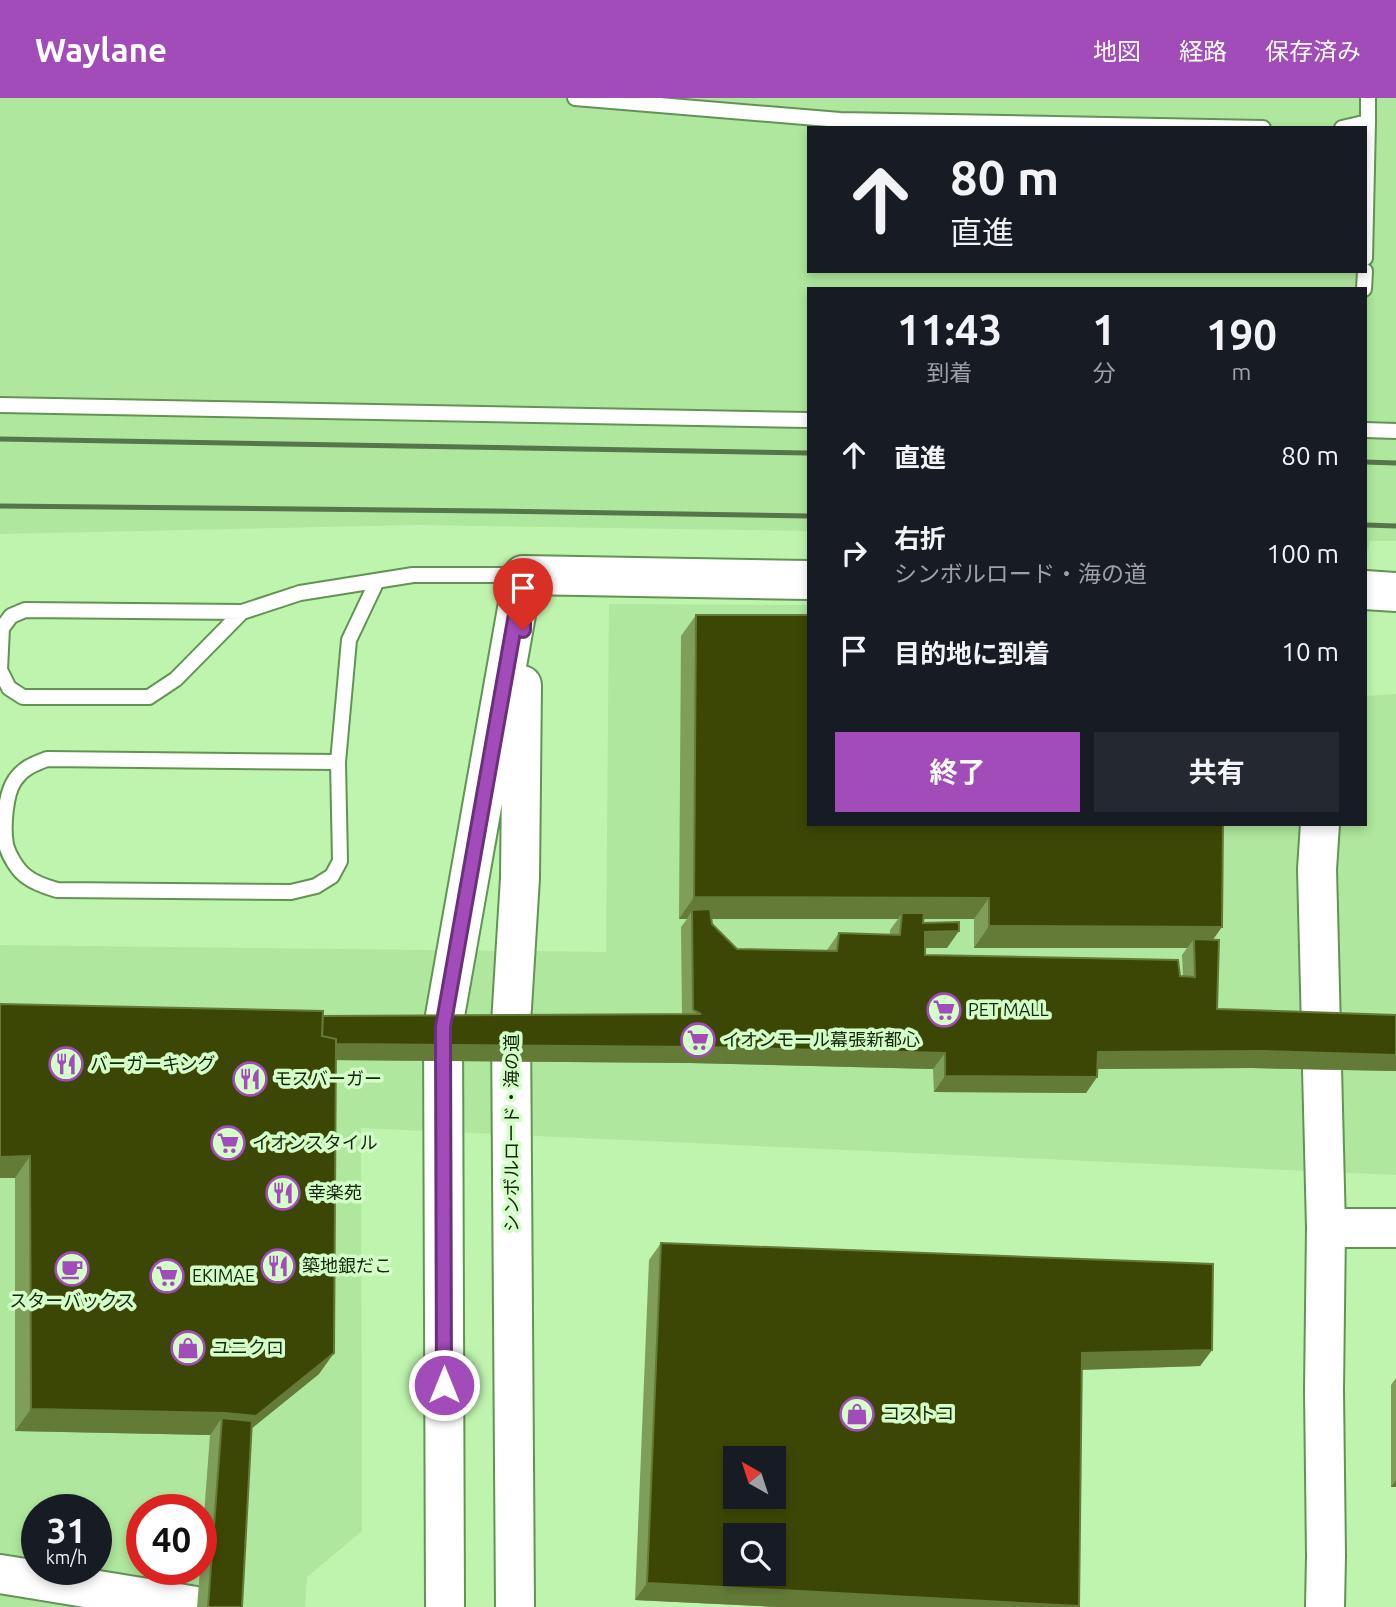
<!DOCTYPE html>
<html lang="ja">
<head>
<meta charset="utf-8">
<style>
  body { margin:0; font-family:Ubuntu,"Noto Sans JP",sans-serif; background:#242831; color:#f1f3f6; height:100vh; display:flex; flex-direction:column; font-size:26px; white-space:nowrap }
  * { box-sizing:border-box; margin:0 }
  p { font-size:23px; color:#9ea1a6 }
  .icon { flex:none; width:38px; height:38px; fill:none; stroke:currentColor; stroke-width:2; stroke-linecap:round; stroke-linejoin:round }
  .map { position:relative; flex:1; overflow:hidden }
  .details { position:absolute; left:807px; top:189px; width:560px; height:539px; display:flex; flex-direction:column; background:#171b24; border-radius:0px; box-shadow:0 4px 10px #0003 }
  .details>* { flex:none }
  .hud { position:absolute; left:807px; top:28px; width:560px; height:147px; border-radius:0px; box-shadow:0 4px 10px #0003; background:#171b24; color:#f1f3f6; overflow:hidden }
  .needle { width:46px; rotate:321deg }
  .tools { position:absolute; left:723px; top:1348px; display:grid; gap:14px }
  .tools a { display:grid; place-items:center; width:63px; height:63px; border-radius:0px; background:#171b24; box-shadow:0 4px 10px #0003; font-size:35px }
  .speed { position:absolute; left:21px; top:1396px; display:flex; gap:14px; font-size:35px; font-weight:700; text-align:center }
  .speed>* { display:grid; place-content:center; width:91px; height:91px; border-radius:50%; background:#171b24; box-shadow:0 4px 10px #0003; line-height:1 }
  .speed small { font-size:18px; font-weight:400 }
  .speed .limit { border:10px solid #d22; background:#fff; color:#111 }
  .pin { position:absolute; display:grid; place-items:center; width:60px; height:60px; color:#fff; margin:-72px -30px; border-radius:50% 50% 50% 0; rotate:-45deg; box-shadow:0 0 7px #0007 }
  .pin .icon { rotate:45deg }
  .me { position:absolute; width:77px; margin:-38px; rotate:0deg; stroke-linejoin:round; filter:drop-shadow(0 0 5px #0008) }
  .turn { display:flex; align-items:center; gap:24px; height:147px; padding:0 28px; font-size:32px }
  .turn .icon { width:91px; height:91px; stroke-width:2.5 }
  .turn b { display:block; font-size:49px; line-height:60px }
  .eta { display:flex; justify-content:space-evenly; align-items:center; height:119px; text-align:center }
  .eta b { font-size:42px; font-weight:700; line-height:49px }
  .action { display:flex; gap:14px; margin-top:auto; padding:14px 28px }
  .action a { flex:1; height:80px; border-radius:0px; background:#a24cba; color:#fff; font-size:28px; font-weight:700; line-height:80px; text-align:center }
  .action a+a { background:#242831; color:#f1f3f6 }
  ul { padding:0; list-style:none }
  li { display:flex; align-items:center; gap:21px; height:98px; padding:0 28px }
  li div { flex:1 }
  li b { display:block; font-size:26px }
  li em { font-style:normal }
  header { display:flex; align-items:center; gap:42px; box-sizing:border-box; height:98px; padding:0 35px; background:#a24cba; color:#fff }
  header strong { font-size:33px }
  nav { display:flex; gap:38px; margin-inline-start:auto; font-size:24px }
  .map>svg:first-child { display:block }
</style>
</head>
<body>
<header>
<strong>Waylane</strong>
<nav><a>地図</a><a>経路</a><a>保存済み</a></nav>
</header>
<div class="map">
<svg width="1396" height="1509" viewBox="0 0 1396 1509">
  <rect width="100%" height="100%" fill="#bff4af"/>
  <path fill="#afe79e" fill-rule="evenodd" d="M0 0H1396V443H1369V451H1365V191H808V433L418 427 0 436ZM808 30H1365V173H808Z
    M609 506 808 507V726H1365V598L1396 596V1077L361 1030 362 1433 307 1479 305 1509H0V847L606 854ZM37 1412H96V1472H37ZM142 1412H201V1472H142Z"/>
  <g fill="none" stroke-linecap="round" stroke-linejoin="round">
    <defs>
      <path id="lane" d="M575 0 840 22 1263 30
        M1342 30 1368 24V0
        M1365 160 1368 24
        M1364 191 1365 173
        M0 307 808 322
        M1365 332 1396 333
        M242 514 176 581 149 599H23L9 590 0 572 2 530 11 518 25 512 242 514 300 495 413 477H522
        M338 664 47 661C34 666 23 670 15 682 5 696 3 730 6 747 9 758 18 773 27 779 36 786 47 789 57 792L291 794 316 788 332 778 340 763 338 664 349 542 377 483"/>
      <path id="secondary" d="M523 477 808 482
        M1365 492 1396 494
        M1320 726 1317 771 1326 1130 1324 1292 1326 1458 1325 1509
        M1326 1130H1396
        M0 1476 202 1509
        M445 1509 443 929 523 477
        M515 1509 511 926 520 780 522 587"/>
    </defs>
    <use href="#lane" stroke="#639354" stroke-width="18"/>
    <use href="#secondary" stroke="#639354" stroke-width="42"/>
    <use href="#lane" stroke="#fff" stroke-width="14"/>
    <use href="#secondary" stroke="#fff" stroke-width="38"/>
    <path stroke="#55754a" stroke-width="5" d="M0 341 808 355
      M1365 364 1396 365
      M0 408 488 413 808 418
      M1365 427 1396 428"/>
  </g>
  <path fill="#7e9e5a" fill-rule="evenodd" d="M696 517 808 726 1213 842 1217 911 1396 917V973L1252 970 1097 971V979L1086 995 934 994 933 971 690 965 336 962 319 1276 252 1330 242 1509H197L200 1472H201V1457L210 1337 15 1333V1080L0 906 323 918 682 916 681 829 687 821H679L681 538ZM712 821H898L890 832V837L839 835 827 852 737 851 712 826ZM923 821H974V850H1187L1182 857 1183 878 925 857V850H947L923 825Z
    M661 1145 1212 1252 1200 1268 1082 1272 1079 1508 1078 1509H777L635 1502 649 1162Z
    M1396 1280V1389H1391V1287Z"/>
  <path fill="#647b38" d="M694 799 989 800 974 821H901L902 815 898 821H692V812L687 821H679Z
    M989 828 1222 829 1207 850 1194 841 1187 850H974Z
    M959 833 947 850H913L925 834Z
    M318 943 702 949 945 955 933 971 690 965 321 962Z
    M1263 953 1396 957V973L1252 970 1086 971 1098 954Z
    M945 978 1097 979 1086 995 934 994Z
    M30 1058 15 1080H0V1059Z
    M1212 1252 1200 1268 1071 1272 1082 1255Z
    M334 1255 319 1276 241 1339 222 1320 210 1337 15 1333 31 1311Z
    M1396 1382V1389H1391Z
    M647 1485 1079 1508 1078 1509H777L635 1502Z"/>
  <path fill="#3d4705" stroke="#647b38" stroke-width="2" fill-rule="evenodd" d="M696 517H808V726H1223L1222 829 989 828V800L694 799Z
    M710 811 712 826 737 851 837 853 839 835 900 837 902 815H924L923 825 959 824V833L925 834V857L1178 862 1180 878 1195 879 1194 841 1219 842 1217 911 1396 917V957L1263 953 1098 954 1097 979 945 978V955L702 949 336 946V941L322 938 323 918 701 916 693 912 692 812Z
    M0 906 323 913 322 938 336 941 334 1255 256 1318 225 1315 31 1311 30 1058 0 1059Z
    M661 1145 1213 1166 1212 1252 1082 1255 1079 1508 647 1485ZM735 1360H774V1398H735ZM735 1437H774V1475H735Z
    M222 1320 252 1323 242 1509H208Z"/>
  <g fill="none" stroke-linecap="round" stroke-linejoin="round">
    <defs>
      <path id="route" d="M444 1287 443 929 523 477V532"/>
    </defs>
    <use href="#route" stroke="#693179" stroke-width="18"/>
    <use href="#route" stroke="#a24cba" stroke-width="12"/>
  </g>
  <defs>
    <symbol id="supermarket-ring" viewBox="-11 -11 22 22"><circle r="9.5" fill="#d4fec7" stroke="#a24cba" stroke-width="1.5"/><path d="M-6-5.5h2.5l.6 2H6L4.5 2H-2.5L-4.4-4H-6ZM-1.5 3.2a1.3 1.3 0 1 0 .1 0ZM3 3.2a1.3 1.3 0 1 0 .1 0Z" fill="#a24cba"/></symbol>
    <symbol id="restaurant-ring" viewBox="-11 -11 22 22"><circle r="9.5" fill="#d4fec7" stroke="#a24cba" stroke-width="1.5"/><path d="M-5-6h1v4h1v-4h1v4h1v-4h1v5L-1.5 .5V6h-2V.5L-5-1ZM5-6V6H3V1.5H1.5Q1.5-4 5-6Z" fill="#a24cba"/></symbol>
    <symbol id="cafe-ring" viewBox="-11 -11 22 22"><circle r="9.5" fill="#d4fec7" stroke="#a24cba" stroke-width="1.5"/><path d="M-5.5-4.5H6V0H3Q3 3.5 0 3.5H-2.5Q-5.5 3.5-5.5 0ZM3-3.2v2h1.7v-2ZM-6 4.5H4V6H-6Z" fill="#a24cba"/></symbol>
    <symbol id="shop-ring" viewBox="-11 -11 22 22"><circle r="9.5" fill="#d4fec7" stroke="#a24cba" stroke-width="1.5"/><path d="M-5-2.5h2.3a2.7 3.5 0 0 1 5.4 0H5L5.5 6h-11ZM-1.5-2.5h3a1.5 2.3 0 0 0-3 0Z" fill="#a24cba"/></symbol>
  </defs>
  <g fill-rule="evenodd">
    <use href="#supermarket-ring" x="925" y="893" width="38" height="38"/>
    <use href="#supermarket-ring" x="679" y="923" width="38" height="38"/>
    <use href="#restaurant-ring" x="47" y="947" width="38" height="38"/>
    <use href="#restaurant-ring" x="231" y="962" width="38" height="38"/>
    <use href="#supermarket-ring" x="209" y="1026" width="38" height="38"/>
    <use href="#restaurant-ring" x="264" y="1076" width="38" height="38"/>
    <use href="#restaurant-ring" x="259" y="1149" width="38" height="38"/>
    <use href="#cafe-ring" x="53" y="1152" width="38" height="38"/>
    <use href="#supermarket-ring" x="148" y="1159" width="38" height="38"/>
    <use href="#shop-ring" x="169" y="1231" width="38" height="38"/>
    <use href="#shop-ring" x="838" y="1297" width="38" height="38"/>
  </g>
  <g text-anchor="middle" stroke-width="7" stroke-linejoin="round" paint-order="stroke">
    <g font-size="18" fill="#13260c" stroke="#d4fec7" text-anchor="start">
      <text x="968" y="918">PET MALL</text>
      <text x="722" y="948">イオンモール幕張新都心</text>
      <text x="90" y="972">バーガーキング</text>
      <text x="274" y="987">モスバーガー</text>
      <text x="252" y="1051">イオンスタイル</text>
      <text x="308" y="1101">幸楽苑</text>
      <text x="302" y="1174">築地銀だこ</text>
      <text x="192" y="1184">EKIMAE</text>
      <text x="72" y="1209" text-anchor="middle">スターバックス</text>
      <text x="212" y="1256">ユニクロ</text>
      <text x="882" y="1322">コストコ</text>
    </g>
    <g font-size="18" fill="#13260c" stroke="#d4fec7">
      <text transform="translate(512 1035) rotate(-90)" y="6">シンボルロード・海の道</text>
    </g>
  </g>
</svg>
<div class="tools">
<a><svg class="needle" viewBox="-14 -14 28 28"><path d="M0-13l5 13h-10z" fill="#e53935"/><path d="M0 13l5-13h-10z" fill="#9ea1a6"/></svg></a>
<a><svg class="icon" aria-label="search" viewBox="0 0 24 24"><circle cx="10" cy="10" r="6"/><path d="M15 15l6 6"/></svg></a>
</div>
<div class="speed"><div>31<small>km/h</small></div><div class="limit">40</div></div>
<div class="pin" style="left:523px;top:532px;background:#d93025"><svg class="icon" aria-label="arrive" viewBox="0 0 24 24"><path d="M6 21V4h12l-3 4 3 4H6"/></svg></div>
<svg class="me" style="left:444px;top:1287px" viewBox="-20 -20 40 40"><circle r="17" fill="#a24cba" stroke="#fff" stroke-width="3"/><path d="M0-11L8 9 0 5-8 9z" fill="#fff"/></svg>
<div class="hud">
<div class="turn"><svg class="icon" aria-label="ahead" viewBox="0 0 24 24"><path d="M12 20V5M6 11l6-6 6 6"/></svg><div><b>80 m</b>直進</div></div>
</div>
<section class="details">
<div class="eta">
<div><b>11:43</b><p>到着</p></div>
<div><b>1</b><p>分</p></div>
<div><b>190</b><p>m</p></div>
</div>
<ul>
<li><svg class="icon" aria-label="ahead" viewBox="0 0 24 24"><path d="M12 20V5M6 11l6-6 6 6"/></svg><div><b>直進</b></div><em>80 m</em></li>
<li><svg class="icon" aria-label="right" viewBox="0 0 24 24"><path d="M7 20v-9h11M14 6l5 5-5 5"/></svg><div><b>右折</b><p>シンボルロード・海の道</p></div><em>100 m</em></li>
<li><svg class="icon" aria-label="arrive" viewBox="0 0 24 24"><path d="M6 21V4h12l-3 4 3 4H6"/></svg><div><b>目的地に到着</b></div><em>10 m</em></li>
</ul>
<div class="action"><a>終了</a><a>共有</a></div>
</section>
</div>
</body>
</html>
